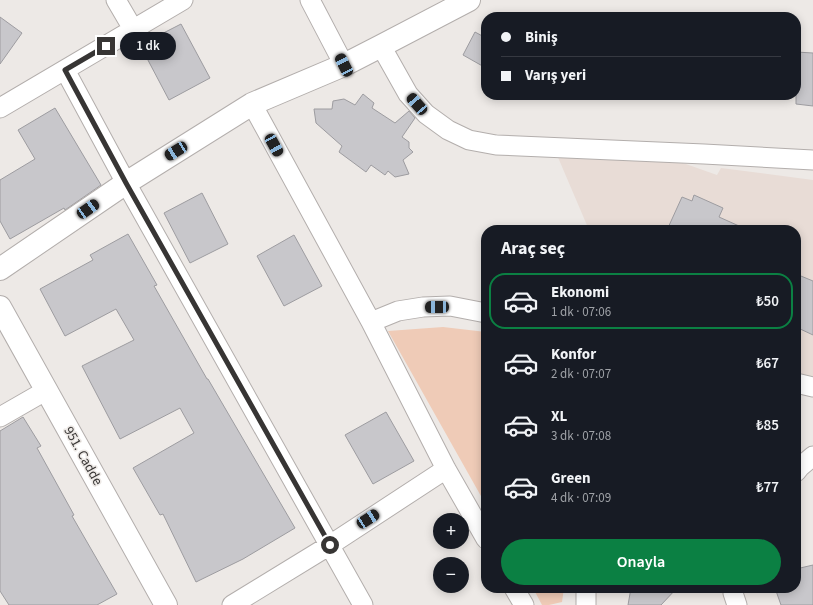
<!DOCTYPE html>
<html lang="tr">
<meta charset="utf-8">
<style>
body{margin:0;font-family:"Source Sans 3",sans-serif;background:#242831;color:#f1f3f6;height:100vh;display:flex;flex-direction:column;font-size:15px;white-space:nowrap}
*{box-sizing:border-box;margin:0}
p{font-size:13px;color:#9ea1a6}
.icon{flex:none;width:22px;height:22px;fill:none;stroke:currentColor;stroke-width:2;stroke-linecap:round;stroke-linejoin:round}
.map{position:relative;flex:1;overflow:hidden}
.sheet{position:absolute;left:481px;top:225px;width:320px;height:368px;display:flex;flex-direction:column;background:#171b24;border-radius:16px;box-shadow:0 2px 10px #0003}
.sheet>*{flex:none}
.top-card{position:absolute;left:481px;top:12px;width:320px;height:88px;border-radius:16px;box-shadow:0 2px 10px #0003;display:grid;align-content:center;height:88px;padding:0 20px;background:#171b24}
.tools{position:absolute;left:433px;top:513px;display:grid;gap:8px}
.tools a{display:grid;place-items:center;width:36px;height:36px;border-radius:50%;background:#171b24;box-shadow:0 2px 10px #0003;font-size:20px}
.end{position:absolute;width:18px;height:18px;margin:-9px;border:5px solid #373534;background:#fff;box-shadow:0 0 0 2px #fff}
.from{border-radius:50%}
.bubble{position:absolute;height:28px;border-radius:14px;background:#171b24;box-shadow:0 2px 10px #0003;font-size:13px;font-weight:600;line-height:28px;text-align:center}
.car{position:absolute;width:12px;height:24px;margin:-12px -6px;border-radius:5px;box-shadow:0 0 3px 1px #0007;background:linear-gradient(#222 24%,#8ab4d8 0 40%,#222 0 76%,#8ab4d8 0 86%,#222 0)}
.top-card b{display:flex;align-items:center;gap:14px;height:38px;font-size:15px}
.top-card b+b{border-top:1px solid #363941}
.top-card i{width:10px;height:10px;background:#f1f3f6}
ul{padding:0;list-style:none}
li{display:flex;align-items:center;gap:12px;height:56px;margin:0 8px 6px;padding:0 12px;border:2px solid transparent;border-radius:16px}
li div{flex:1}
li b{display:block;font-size:15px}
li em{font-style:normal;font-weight:600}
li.selected{border-color:#0b8043}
li>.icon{width:36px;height:36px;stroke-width:1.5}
h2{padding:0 20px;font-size:18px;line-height:48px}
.button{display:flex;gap:8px;margin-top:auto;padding:8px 20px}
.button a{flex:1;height:46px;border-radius:24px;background:#0b8043;color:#fff;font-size:16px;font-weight:600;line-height:46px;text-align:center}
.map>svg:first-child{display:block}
.built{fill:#e8dcd6}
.green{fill:#efcbb7}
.building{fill:#c8c7cb;stroke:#9d9ca0}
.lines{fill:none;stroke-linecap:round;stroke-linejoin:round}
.minor-casing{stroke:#b3aeac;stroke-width:21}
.tertiary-casing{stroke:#b3aeac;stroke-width:24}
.minor{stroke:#fff;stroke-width:19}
.tertiary{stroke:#fff;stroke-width:22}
.route{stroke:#373534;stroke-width:5}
.labels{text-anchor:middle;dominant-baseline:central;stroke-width:3;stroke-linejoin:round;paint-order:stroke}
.street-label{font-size:14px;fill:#373534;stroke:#ede9e6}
</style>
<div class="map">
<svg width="813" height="605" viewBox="0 0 813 605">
<rect width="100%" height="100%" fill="#ede9e6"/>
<!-- built -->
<path class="built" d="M557,155L683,163L717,175L721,168L813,180V377L796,372V230H589Z"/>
<!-- green -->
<path class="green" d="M443,327L486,332V505L388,331Z
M533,588H564L562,602L549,605H542Z"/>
<!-- building -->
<path class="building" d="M0,17L22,33L0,64Z
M181,24L210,78L169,100L140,45Z
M475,32L486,38V68L463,55Z
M796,52L813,53V106L796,104Z
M363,94L374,103L372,108L395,123L409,111L415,118L402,137L409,142V148L413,152L403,160L409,174L395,177L388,171L385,175L371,165L366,172L339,152L342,146L316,123L314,109H332L333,101L344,99L355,105Z
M55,108L101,185L65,210L64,208L10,239L0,221V180L35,159L18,130Z
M202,193L228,244L190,263L164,213Z
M694,195L723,208L719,217L748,230H667L682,197L692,201Z
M128,234L157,285L154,286L207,379H208L295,528L243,559L196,582L163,514L160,515L133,468L194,433L180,408L120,439L82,366L134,340L116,309L65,336L40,289L93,260L90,255Z
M294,235L322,286L284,306L257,256Z
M796,274L813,281V335L796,327Z
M386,412L414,461L373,484L345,435Z
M23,417L41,446L37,448L74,515L72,516L117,594L97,605H9L0,591V431Z
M813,565V605H781L775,588H796V569Z
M631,588H677L661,605H628Z"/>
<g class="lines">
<defs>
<path id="minor" d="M116,0L133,29
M310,0L344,65
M381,46L408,94L426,114L448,130L469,140L496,145L704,154L813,160
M65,70L126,183L363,605
M252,104L371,322L446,469L486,539
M0,108L183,0
M371,322L398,311L423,307L450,306L486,313
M796,383L813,387
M0,417L47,390
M796,472L800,467L813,456
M514,588L524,605
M733,588V593L737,605
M232,605L330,545L446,469
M586,605V588"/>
<path id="tertiary" d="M0,269L126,183L252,104L344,65L381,46L469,0
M0,307L166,605"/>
</defs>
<!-- minor casing -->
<use href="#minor" class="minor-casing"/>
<!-- tertiary casing -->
<use href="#tertiary" class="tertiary-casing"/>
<!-- minor -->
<use href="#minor" class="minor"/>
<!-- tertiary -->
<use href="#tertiary" class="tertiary"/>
</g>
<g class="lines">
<!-- route -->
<path class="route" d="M106,46L65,70L126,183L330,545"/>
</g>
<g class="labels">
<!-- street labels -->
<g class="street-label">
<text transform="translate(83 456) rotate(61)">951. Cadde</text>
</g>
</g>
</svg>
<div class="tools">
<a>+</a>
<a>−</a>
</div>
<i class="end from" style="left:330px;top:545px"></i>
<i class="end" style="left:106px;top:46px"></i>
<div class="bubble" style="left:120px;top:32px;width:56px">1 dk</div>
<i class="car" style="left:344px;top:65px;rotate:333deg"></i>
<i class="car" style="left:417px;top:104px;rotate:319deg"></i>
<i class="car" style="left:274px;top:145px;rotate:151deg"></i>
<i class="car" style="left:176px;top:151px;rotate:238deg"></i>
<i class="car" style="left:88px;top:209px;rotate:55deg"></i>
<i class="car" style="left:437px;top:307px;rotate:269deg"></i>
<i class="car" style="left:368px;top:519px;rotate:57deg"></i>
<div class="top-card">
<b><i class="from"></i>Biniş</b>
<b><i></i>Varış yeri</b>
</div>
<section class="sheet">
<h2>Araç seç</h2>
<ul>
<li class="selected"><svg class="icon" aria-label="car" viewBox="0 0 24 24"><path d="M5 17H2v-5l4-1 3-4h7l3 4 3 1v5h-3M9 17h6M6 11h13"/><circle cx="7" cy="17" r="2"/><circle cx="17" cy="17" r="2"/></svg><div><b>Ekonomi</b><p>1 dk · 07:06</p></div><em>₺50</em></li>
<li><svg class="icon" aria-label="car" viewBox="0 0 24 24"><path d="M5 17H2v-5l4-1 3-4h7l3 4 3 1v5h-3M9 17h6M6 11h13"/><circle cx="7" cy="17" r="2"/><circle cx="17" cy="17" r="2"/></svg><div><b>Konfor</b><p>2 dk · 07:07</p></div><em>₺67</em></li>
<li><svg class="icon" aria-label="car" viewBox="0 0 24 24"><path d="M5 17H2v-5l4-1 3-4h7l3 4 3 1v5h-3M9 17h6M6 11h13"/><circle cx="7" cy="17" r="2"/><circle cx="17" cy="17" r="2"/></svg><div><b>XL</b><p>3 dk · 07:08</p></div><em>₺85</em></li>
<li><svg class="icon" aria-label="car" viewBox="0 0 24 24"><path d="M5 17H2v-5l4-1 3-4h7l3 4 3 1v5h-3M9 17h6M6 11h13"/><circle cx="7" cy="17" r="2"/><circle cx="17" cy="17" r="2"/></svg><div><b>Green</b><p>4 dk · 07:09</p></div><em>₺77</em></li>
</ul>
<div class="button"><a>Onayla</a></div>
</section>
</div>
